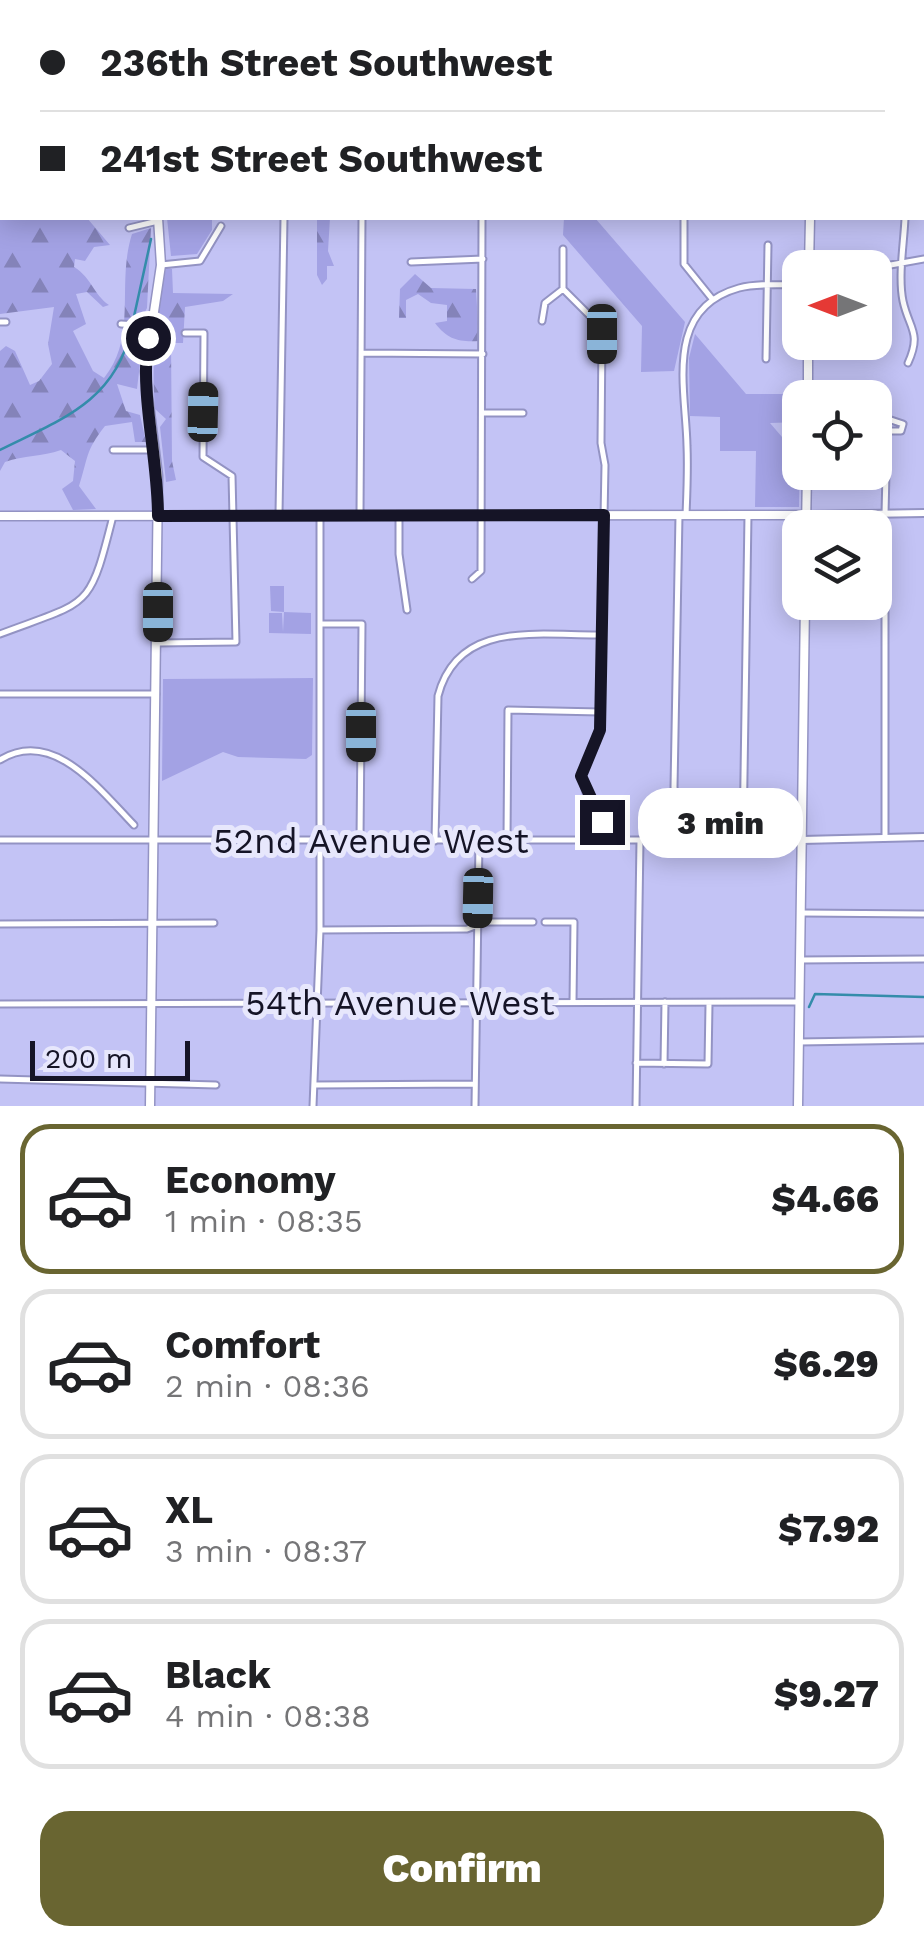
<!DOCTYPE html>
<meta charset="utf-8">
<style>
body{margin:0;font-family:"Work Sans",sans-serif;background:#f2f2f2;color:#202124;height:100vh;display:flex;flex-direction:column;font-size:38px;white-space:nowrap}
*{box-sizing:border-box;margin:0}
p{font-size:32px;color:#757577}
.icon{flex:none;width:55px;height:55px;fill:none;stroke:currentColor;stroke-width:2;stroke-linecap:round;stroke-linejoin:round}
.map{position:relative;height:1106px;overflow:hidden}
.drawer{display:flex;flex-direction:column;background:#fff;flex:1}
.drawer>*{flex:none}
.top-card{position:absolute;left:0px;top:0px;width:925px;height:220px;box-shadow:0 5px 25px #0003;display:grid;align-content:center;height:220px;padding:0 40px;background:#fff}
.needle{width:65px;rotate:270deg}
.tools{position:absolute;left:782px;top:250px;display:grid;gap:20px}
.tools a{display:grid;place-items:center;width:110px;height:110px;border-radius:20px;background:#fff;box-shadow:0 5px 25px #0003;font-size:50px}
.scale{position:absolute;left:30px;bottom:25px;width:160px;box-sizing:border-box;padding-left:10px;border:5px solid #151426;border-top:0;font-size:28px;line-height:35px;white-space:nowrap;color:#151426;-webkit-text-stroke:8px #e7e7fc;paint-order:stroke}
.end{position:absolute;width:45px;height:45px;margin:-22px;border:12px solid #151426;background:#fff;box-shadow:0 0 0 5px #fff}
.from{border-radius:50%}
.bubble{position:absolute;height:70px;border-radius:30px;background:#fff;box-shadow:0 5px 25px #0003;font-size:32px;font-weight:800;line-height:70px;text-align:center}
.car{position:absolute;width:30px;height:60px;margin:-30px -15px;border-radius:12px;box-shadow:0 0 8px 2px #0007;background:linear-gradient(#222 24%,#8ab4d8 0 40%,#222 0 76%,#8ab4d8 0 86%,#222 0)}
.top-card b{display:flex;align-items:center;gap:35px;height:95px;font-size:38px}
.top-card b+b{border-top:2px solid #e0e0e0}
.top-card i{width:25px;height:25px;background:#202124}
ul{padding:18px 0 0;list-style:none}
li{display:flex;align-items:center;gap:30px;height:150px;margin:0 20px 15px;padding:0 20px;border:5px solid #e0e0e0;border-radius:30px}
li div{flex:1}
li b{display:block;font-size:38px}
li em{font-style:normal;font-weight:800}
li.on{border-color:#696531}
li>.icon{width:90px;height:90px;stroke-width:1.5}
.button{display:flex;gap:20px;margin-top:auto;padding:20px 40px}
.button a{flex:1;height:115px;border-radius:30px;background:#696531;color:#fff;font-size:40px;font-weight:800;line-height:115px;text-align:center}
.map>svg:first-child{display:block}
.green{fill:#a3a2e4}
.forest{fill:url(#forest-firs)}
.lines{fill:none;stroke-linecap:round;stroke-linejoin:round}
.stream{stroke:#348caa;stroke-width:2.5}
.minor-casing{stroke:#9393c3;stroke-width:9}
.tertiary-casing{stroke:#9393c3;stroke-width:10}
.secondary-casing{stroke:#9393c3;stroke-width:11}
.minor{stroke:#fff;stroke-width:5}
.tertiary{stroke:#fff;stroke-width:6}
.secondary{stroke:#fff;stroke-width:8}
.route{stroke:#151426;stroke-width:12}
.labels{text-anchor:middle;dominant-baseline:central;stroke-width:10;stroke-linejoin:round;paint-order:stroke}
.street-label{font-size:35px;fill:#151426;stroke:#e7e7fc}
</style>
<div class="map">
<svg width="924" height="1106" viewBox="0 0 924 1106">
<defs>
<pattern id="forest-firs" width="22" height="20" patternUnits="userSpaceOnUse" patternTransform="scale(2.5)"><rect width="22" height="20" fill="#a3a2e4"/><path d="M5 1l3.5 6h-7zM16 11l3.5 6h-7z" fill="#8483b9"/></pattern>
</defs>
<rect width="100%" height="100%" fill="#c3c3f5"/>
<!-- green -->
<path class="green" d="M167,218H212V230L197,254L171,256Z
M564,218H595L685,322L674,371L641,372L642,326L563,235Z
M695,334L746,394H801L800,422L770,423L788,444H800L799,507H755L756,451H720V417L690,416L689,358Z
M270,586H284V612L311,613V634L269,633V613H282L283,632L284,612L271,611Z
M313,678L312,755L306,759L238,757L223,752L162,781L163,679Z"/>
<!-- forest -->
<path class="forest" d="M87,218L110,245L94,247L85,261L75,259L74,267C92,278 93,294 109,305L103,307L87,292L76,294L86,324L73,331L93,371L104,378C138,336 116,284 132,234L151,228L147,308L136,330L143,338L137,389L117,384L126,411L140,415L146,442H135L132,422L105,426C85,451 88,459 79,486L96,509L73,510L62,489L73,481L75,461L61,450C42,457 24,455 5,462L0,471V351L6,346L15,351L30,385L39,381L52,364L48,344L54,307L0,314V219Z
M317,218H330L328,251L334,266H327V279L322,285L317,275Z
M166,268L172,269L173,293L233,294L223,301L185,307L183,343H171L172,461L176,480L166,482L160,427L166,419L155,409C151,359 156,317 166,268Z
M415,274L431,288L476,289L479,341C459,342 448,340 435,323L447,321V305L431,303L418,294L406,300V318H399L400,289Z"/>
<g class="lines">
<!-- stream -->
<path class="stream" d="M922,83H924
M133,321L151,239
M0,450C60,420 115,402 131,330
M809,1007L815,994L924,997"/>
<defs>
<path id="minor" d="M100,0L108,2
M359,0V2
M398,0L399,2
M141,2L142,0
M411,2L412,0
M0,191H2
M684,218V264L713,300
M905,218C904,243 898,276 903,301C909,329 922,332 908,363
M129,228L158,221
M563,249V289L597,323L602,334L601,443L605,465L600,730L581,776L587,796L598,809L602,841
M411,262L483,259
M161,265L200,261L221,226
M874,268L924,259
M542,321L545,303L563,289
M0,322H6
M121,324L151,326
M362,353L483,354
M766,359L768,245
M484,413H523
M113,450H155
M279,514L284,218
M360,514L362,218
M885,514L887,431V424L891,420L903,424L901,431H887
M399,515V554L407,610
M679,515L674,787L680,841
M686,515C687,492 688,468 687,446C686,389 663,309 739,288C758,283 780,285 800,285
M472,579L481,571L482,218
M885,580V838
M322,624H362L360,840
M0,634C90,600 89,612 113,516
M158,643L236,642L232,476L203,457L204,333H185
M0,694H156
M0,760C53,727 100,790 134,825
M0,840H802
M507,840L508,710L600,712
M743,840L748,515
M435,841L438,696C458,619 539,636 602,635
M802,913L924,914
M545,922H574L573,1002
M0,924L214,923
M320,930L467,929L486,922H533
M800,960L924,959
M0,1004L800,1002
M799,1042L924,1040
M636,1063L708,1064L709,1004
M664,1064L665,1002
M0,1079L216,1085
M315,1085L475,1084
M313,1106L320,930V516
M475,1106L479,841
M636,1106L640,840"/>
<path id="tertiary" d="M922,75H924
M806,515L924,513
M802,840L924,837"/>
<path id="secondary" d="M0,127L2,126
M809,268L810,218
M808,398V342
M0,516L806,515
M806,528L807,472
M150,1106L158,476L145,372L161,265L158,218
M798,1106L805,602"/>
</defs>
<!-- minor casing -->
<use href="#minor" class="minor-casing"/>
<!-- tertiary casing -->
<use href="#tertiary" class="tertiary-casing"/>
<!-- secondary casing -->
<use href="#secondary" class="secondary-casing"/>
<!-- minor -->
<use href="#minor" class="minor"/>
<!-- tertiary -->
<use href="#tertiary" class="tertiary"/>
<!-- secondary -->
<use href="#secondary" class="secondary"/>
</g>
<g class="lines">
<!-- route -->
<path class="route" d="M148,338C140,397 158,457 158,516L604,515L600,730L581,776L602,822"/>
</g>
<g class="labels">
<!-- street labels -->
<g class="street-label">
<text x="371" y="841">52nd Avenue West</text>
<text x="400" y="1003">54th Avenue West</text>
</g>
</g>
</svg>
<div class="tools">
<a><svg class="needle" viewBox="-14 -14 28 28"><path d="M0-13l5 13h-10z" fill="#e53935"/><path d="M0 13l5-13h-10z" fill="#757577"/></svg></a>
<a><svg class="icon" aria-label="locate" viewBox="0 0 24 24"><circle cx="12" cy="12" r="6"/><path d="M12 2v4M12 18v4M2 12h4M18 12h4"/></svg></a>
<a><svg class="icon" aria-label="layers" viewBox="0 0 24 24"><path d="M12 4l9 5-9 5-9-5zM3 14l9 5 9-5"/></svg></a>
</div>
<div class="scale">200 m</div>
<i class="end from" style="left:148px;top:338px"></i>
<i class="end" style="left:602px;top:822px"></i>
<div class="bubble" style="left:638px;top:788px;width:165px">3 min</div>
<i class="car" style="left:602px;top:334px;rotate:180deg"></i>
<i class="car" style="left:203px;top:412px;rotate:1deg"></i>
<i class="car" style="left:158px;top:612px;rotate:180deg"></i>
<i class="car" style="left:361px;top:732px;rotate:180deg"></i>
<i class="car" style="left:478px;top:898px;rotate:181deg"></i>
<div class="top-card">
<b><i class="from"></i>236th Street Southwest</b>
<b><i></i>241st Street Southwest</b>
</div>
</div>
<section class="drawer">
<ul>
<li class="on"><svg class="icon" aria-label="car" viewBox="0 0 24 24"><path d="M5 17H2v-5l4-1 3-4h7l3 4 3 1v5h-3M9 17h6M6 11h13"/><circle cx="7" cy="17" r="2"/><circle cx="17" cy="17" r="2"/></svg><div><b>Economy</b><p>1 min · 08:35</p></div><em>$4.66</em></li>
<li><svg class="icon" aria-label="car" viewBox="0 0 24 24"><path d="M5 17H2v-5l4-1 3-4h7l3 4 3 1v5h-3M9 17h6M6 11h13"/><circle cx="7" cy="17" r="2"/><circle cx="17" cy="17" r="2"/></svg><div><b>Comfort</b><p>2 min · 08:36</p></div><em>$6.29</em></li>
<li><svg class="icon" aria-label="car" viewBox="0 0 24 24"><path d="M5 17H2v-5l4-1 3-4h7l3 4 3 1v5h-3M9 17h6M6 11h13"/><circle cx="7" cy="17" r="2"/><circle cx="17" cy="17" r="2"/></svg><div><b>XL</b><p>3 min · 08:37</p></div><em>$7.92</em></li>
<li><svg class="icon" aria-label="car" viewBox="0 0 24 24"><path d="M5 17H2v-5l4-1 3-4h7l3 4 3 1v5h-3M9 17h6M6 11h13"/><circle cx="7" cy="17" r="2"/><circle cx="17" cy="17" r="2"/></svg><div><b>Black</b><p>4 min · 08:38</p></div><em>$9.27</em></li>
</ul>
<div class="button"><a>Confirm</a></div>
</section>
